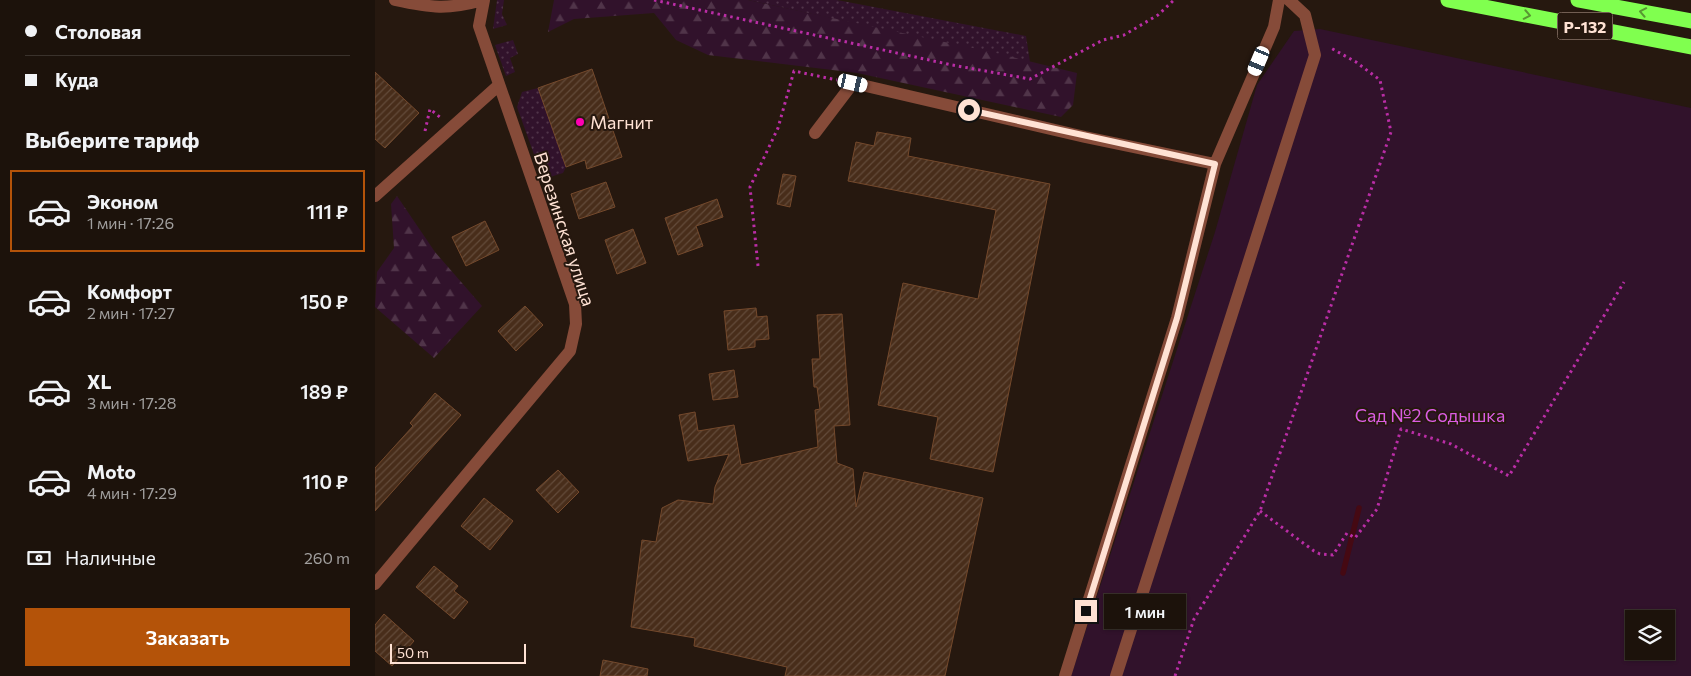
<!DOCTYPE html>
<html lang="ru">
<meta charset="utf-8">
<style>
body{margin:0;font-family:Commissioner,sans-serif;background:#292019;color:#f1f3f6;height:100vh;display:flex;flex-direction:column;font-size:19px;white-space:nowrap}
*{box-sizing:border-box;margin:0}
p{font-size:16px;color:#a09e9d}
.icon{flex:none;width:28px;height:28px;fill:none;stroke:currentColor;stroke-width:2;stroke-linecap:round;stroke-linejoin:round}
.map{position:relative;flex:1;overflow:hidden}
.panel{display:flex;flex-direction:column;background:#1c120b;width:375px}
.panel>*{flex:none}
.hud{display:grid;align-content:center;height:110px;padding:0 25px;background:#1c120b}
.controls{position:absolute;left:1250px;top:610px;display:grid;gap:10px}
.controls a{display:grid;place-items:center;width:50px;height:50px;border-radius:0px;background:#1c120b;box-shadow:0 1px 4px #0004,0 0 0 1px #3a322c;font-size:25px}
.scale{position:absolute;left:15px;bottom:12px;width:136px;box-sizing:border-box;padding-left:5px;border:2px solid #ffe2d4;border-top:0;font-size:14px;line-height:18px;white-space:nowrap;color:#ffe2d4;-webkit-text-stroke:4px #26180f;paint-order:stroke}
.end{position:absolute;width:22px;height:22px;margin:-11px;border:6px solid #ffe2d4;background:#111;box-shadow:0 0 0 2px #111}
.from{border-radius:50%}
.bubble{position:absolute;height:35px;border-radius:0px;background:#1c120b;box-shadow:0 1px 4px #0004,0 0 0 1px #3a322c;font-size:16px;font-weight:600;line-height:35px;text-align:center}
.car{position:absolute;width:15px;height:30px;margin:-15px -8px;border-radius:6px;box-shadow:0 0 4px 1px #0007;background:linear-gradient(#fff 24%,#345 0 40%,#fff 0 76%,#345 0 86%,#fff 0)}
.hud b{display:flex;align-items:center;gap:18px;height:48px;font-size:19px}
.hud b+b{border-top:1px solid #3a322c}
.hud i{width:12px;height:12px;background:#f1f3f6}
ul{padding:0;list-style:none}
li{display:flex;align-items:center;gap:15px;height:82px;margin:0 10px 8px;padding:0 15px;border:2px solid transparent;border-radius:0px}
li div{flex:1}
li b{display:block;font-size:19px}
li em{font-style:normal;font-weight:600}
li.on{border-color:#b45309}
li>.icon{width:45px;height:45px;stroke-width:1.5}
h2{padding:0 25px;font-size:22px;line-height:60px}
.pay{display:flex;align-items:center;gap:12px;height:55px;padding:0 25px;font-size:19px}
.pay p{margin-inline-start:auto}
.cta{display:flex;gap:10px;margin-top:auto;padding:10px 25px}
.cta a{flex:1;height:58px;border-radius:0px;background:#b45309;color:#fff;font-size:20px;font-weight:600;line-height:58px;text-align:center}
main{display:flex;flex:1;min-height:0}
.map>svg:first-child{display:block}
.grass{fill:url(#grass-dots)}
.forest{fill:url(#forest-firs)}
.garden{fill:#31122b;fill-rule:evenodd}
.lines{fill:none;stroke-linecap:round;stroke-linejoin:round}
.stream{stroke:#450913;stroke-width:5.5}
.building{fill:url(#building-hatch);stroke:#74492c}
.path{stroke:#ba2da6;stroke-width:3;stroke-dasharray:2.5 4;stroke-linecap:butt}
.minor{stroke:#864b39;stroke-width:12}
.highway{stroke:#80ff4f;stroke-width:15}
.oneway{stroke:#589732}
.route{stroke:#ffe2d4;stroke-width:6}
.poi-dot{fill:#ff00b2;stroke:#26180f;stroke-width:2}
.labels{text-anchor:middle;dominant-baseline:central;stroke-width:4;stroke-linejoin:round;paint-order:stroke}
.shield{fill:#26180f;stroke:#bea599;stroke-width:1}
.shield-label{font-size:16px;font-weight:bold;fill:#ffe2d4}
.poi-label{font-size:18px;fill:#ffe2d4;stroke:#26180f;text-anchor:start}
.street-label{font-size:18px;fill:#ffe2d4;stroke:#26180f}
.park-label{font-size:18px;fill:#db5de2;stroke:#26180f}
</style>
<main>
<section class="panel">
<div class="hud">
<b><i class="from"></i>Столовая</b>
<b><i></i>Куда</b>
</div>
<h2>Выберите тариф</h2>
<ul>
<li class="on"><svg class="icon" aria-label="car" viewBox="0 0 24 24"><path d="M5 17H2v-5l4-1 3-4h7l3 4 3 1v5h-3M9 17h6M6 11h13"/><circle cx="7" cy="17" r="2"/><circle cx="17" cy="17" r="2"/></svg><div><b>Эконом</b><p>1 мин · 17:26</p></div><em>111 ₽</em></li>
<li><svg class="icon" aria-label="car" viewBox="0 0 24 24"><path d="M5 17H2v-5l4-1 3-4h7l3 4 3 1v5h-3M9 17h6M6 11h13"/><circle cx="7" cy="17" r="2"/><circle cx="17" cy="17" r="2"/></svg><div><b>Комфорт</b><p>2 мин · 17:27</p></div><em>150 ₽</em></li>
<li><svg class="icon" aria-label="car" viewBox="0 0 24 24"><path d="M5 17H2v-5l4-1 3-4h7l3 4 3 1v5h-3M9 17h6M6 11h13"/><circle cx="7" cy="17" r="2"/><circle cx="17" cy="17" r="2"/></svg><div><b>XL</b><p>3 мин · 17:28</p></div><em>189 ₽</em></li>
<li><svg class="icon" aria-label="car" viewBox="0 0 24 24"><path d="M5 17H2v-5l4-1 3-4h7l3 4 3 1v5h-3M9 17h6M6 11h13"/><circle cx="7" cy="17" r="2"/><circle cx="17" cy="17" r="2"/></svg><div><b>Moto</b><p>4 мин · 17:29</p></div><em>110 ₽</em></li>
</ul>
<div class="pay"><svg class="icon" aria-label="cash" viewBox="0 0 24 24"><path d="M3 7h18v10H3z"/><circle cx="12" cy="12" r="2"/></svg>Наличные<p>260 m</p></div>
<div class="cta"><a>Заказать</a></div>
</section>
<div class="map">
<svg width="1316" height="676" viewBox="0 0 1316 676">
<defs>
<pattern id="grass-dots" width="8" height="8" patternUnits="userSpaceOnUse" patternTransform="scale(1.25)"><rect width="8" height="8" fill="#31122b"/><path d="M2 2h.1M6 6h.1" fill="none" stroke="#503449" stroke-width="1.8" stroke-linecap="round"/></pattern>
<pattern id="forest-firs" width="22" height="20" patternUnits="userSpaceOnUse" patternTransform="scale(1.25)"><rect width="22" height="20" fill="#31122b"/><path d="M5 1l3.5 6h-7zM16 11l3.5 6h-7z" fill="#503449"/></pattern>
<pattern id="building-hatch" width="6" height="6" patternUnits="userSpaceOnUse" patternTransform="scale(1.25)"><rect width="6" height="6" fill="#482d1a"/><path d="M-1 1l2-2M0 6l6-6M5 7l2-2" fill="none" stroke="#634b3a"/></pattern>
</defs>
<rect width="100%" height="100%" fill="#26180f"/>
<!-- grass -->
<path class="grass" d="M122,0H129L127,14L132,25L118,29Z
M373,0H462L651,36L655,62Z
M138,40L143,54L135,58L140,72L131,76L120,45Z
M163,88L191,167L188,173L175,177L166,174L142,107L147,92Z"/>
<!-- forest -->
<path class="forest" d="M179,0H373L621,53L702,73L698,105L686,117L482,73L333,55L301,40L279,13L199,19L173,32Z
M22,196L60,252L107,306L59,358L0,307L2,272L19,248L16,204Z"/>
<!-- garden -->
<path class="garden" d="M945,29L1316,108V676H696L840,232L882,85L919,31ZM1259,619H1291V651H1259Z"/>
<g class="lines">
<!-- stream -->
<path class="stream" d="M968,573L984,508"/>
</g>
<!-- building -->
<path class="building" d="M217,69L247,157L212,169L210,160L191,167L163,88Z
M0,72L44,113L10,148L0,139Z
M502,132L536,138L533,156L675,184L618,472L555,459L563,417L503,405L528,283L603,299L621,210L473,181L481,142L499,146Z
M408,174L421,176L415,207L402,204Z
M231,182L240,207L204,219L196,194Z
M342,199L348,217L321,226L328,246L303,255L290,218Z
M110,221L124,250L91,266L77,237Z
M258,229L271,263L242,274L230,240Z
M150,306L168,325L141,351L123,331Z
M381,308L382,317L392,316L394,339L380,340V347L353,350L349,311Z
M467,314L475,425L459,426L462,463L478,469L481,507L489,472L608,498L570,676H410L412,667L319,646L320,638L256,627L267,540L281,542L287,508L303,500L338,504L340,487L354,454L313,461L304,415L320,412L323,431L359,425L366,465L443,447L440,410L445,409L442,387H439L437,359H445L442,315Z
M359,370L363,397L338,400L334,374Z
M60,393L86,415L0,511V468L38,426L35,423Z
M183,470L204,492L183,513L161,490Z
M109,498L138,521L115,550L86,526Z
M59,566L83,586L79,591L93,602L79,619L41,587Z
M9,614L39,641L17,666L0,651V625Z
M228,660L273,669L272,676H225Z"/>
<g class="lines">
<!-- path -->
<path class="path" d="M279,0L577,65L655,79L728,40L749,35L783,15L799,0
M50,131L55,109L66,118
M383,266L375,187L403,128L419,71L462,80
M885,511L939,551L945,554L958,555L972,533L980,538L1002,509L1026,429L1076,444L1134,476L1249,282
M800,676L819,619L885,511L1016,132L1005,80L981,62L954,47"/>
<!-- minor -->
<path class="minor" d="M20,0C57,8 72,10 108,0
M440,133L478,83L710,137L840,164
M0,196L124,85
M0,584L195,351L201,324L200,304L104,26L109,0
M690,676L802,318L840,164L899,27L904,0
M741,676L940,55L930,15L914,0"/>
<!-- highway -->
<path class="highway" d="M1073,0L1316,47
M1203,0L1316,21"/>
</g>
<!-- one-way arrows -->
<defs><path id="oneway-chevron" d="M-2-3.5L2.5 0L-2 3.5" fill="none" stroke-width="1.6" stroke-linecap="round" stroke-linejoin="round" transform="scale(1.25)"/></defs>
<g class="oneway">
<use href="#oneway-chevron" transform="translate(1268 12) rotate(-169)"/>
<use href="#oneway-chevron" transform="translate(1152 15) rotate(11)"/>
</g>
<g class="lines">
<!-- route -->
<path class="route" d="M594,110L840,164L802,318L711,611"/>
</g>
<!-- markers -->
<circle class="poi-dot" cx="205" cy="122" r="5"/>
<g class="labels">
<!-- shield labels -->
<rect class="shield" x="1182.5" y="12.5" width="55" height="27" rx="4"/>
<g class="shield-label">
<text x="1210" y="26">Р-132</text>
</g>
<!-- poi labels -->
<g class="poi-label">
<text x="215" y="122">Магнит</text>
</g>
<!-- street labels -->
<g class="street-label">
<text transform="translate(190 229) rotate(72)">Верезинская улица</text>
</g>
<!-- park labels -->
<g class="park-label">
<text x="1055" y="415">Сад №2 Содышка</text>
</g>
</g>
</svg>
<div class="controls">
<a><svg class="icon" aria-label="layers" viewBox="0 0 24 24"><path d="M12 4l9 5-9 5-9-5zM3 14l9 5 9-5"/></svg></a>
</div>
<div class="scale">50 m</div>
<i class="end from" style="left:594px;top:110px"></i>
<i class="end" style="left:711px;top:611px"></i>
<div class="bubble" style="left:729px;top:594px;width:82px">1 мин</div>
<i class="car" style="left:884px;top:61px;rotate:203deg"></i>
<i class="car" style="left:478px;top:83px;rotate:103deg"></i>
</div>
</main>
